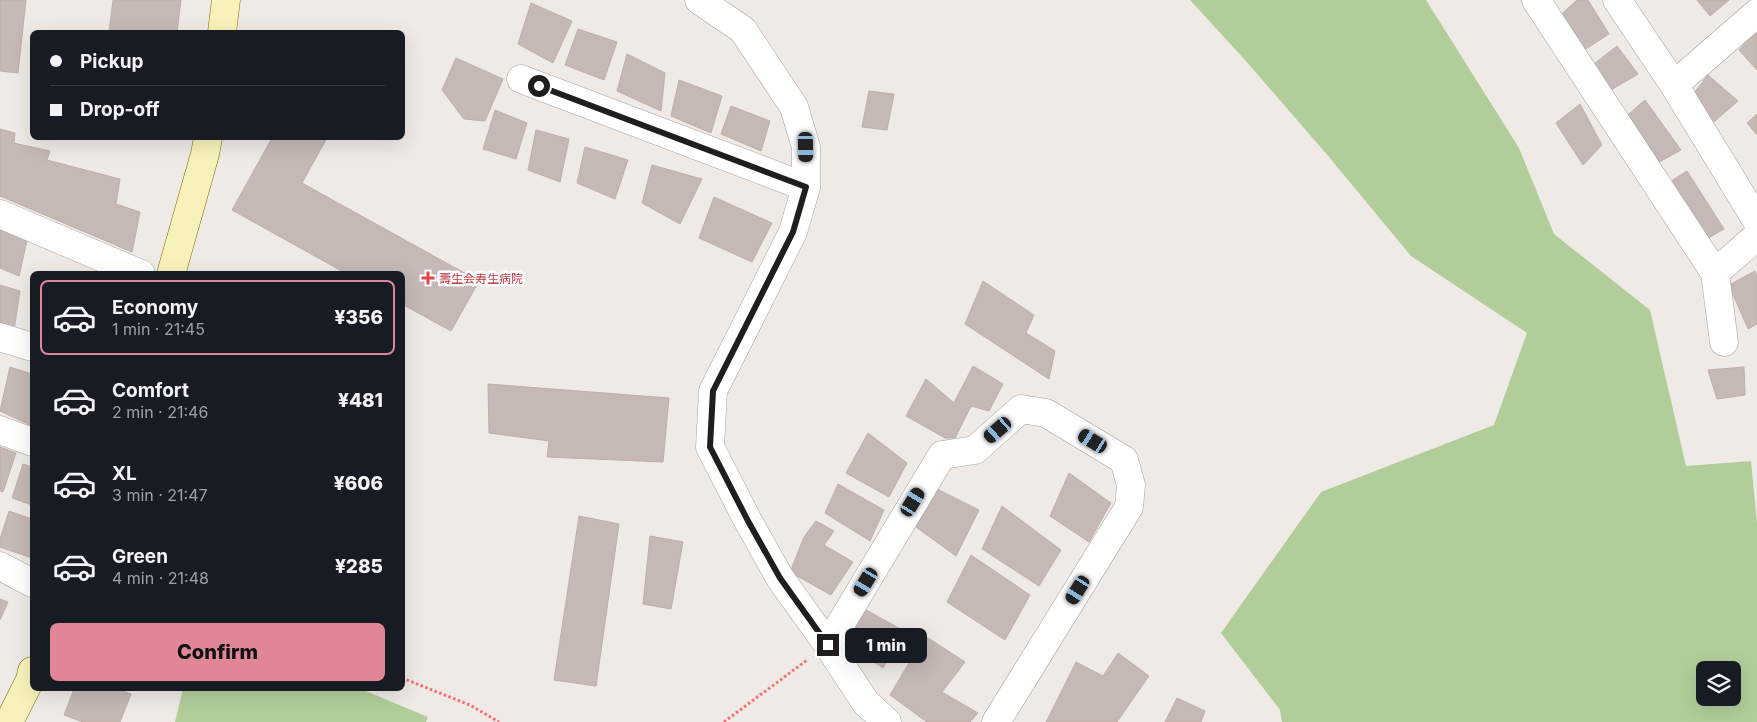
<!DOCTYPE html>
<meta charset="utf-8">
<style>
body{margin:0;font-family:Inter,"Noto Sans JP",sans-serif;background:#20242c;color:#f1f3f6;height:100vh;display:flex;flex-direction:column;font-size:19px;white-space:nowrap}
*{box-sizing:border-box;margin:0}
p{font-size:16px;color:#9ea1a6}
.icon{flex:none;width:28px;height:28px;fill:none;stroke:currentColor;stroke-width:2;stroke-linecap:round;stroke-linejoin:round}
.map{position:relative;flex:1;overflow:hidden}
.side{position:absolute;left:30px;top:271px;width:375px;height:420px;display:flex;flex-direction:column;background:#171b24;border-radius:8px;box-shadow:0 5px 20px #0002}
.side>*{flex:none}
.guide{position:absolute;left:30px;top:30px;width:375px;height:110px;border-radius:8px;box-shadow:0 5px 20px #0002;display:grid;align-content:center;height:110px;padding:0 20px;background:#171b24}
.fabs{position:absolute;left:1696px;top:661px;display:grid;gap:10px}
.fabs a{display:grid;place-items:center;width:45px;height:45px;border-radius:8px;background:#171b24;box-shadow:0 5px 20px #0002;font-size:25px}
.end{position:absolute;width:22px;height:22px;margin:-11px;border:6px solid #1e1e1e;background:#fff;box-shadow:0 0 0 2px #fff}
.from{border-radius:50%}
.bubble{position:absolute;height:35px;border-radius:8px;background:#171b24;box-shadow:0 5px 20px #0002;font-size:16px;font-weight:800;line-height:35px;text-align:center}
.car{position:absolute;width:15px;height:30px;margin:-15px -8px;border-radius:6px;box-shadow:0 0 4px 1px #0007;background:linear-gradient(#222 24%,#8ab4d8 0 40%,#222 0 76%,#8ab4d8 0 86%,#222 0)}
.guide b{display:flex;align-items:center;gap:18px;height:48px;font-size:19px}
.guide b+b{border-top:1px solid #363941}
.guide i{width:12px;height:12px;background:#f1f3f6}
ul{padding:9px 0 0;list-style:none}
li{display:flex;align-items:center;gap:15px;height:75px;margin:0 10px 8px;padding:0 10px;border:2px solid transparent;border-radius:8px}
li div{flex:1}
li b{display:block;font-size:19px}
li em{font-style:normal;font-weight:800}
li.current{border-color:#df8797}
li>.icon{width:45px;height:45px;stroke-width:1.5}
.action{display:flex;gap:10px;margin-top:auto;padding:10px 20px}
.action a{flex:1;height:58px;border-radius:8px;background:#df8797;color:#111;font-size:20px;font-weight:800;line-height:58px;text-align:center}
.map>svg:first-child{display:block}
.forest{fill:#b1ce9a;fill-rule:evenodd}
.building{fill:#c4b9b4;stroke:#c1aea7}
.lines{fill:none;stroke-linecap:round;stroke-linejoin:round}
.street-casing{stroke:#a2a2a2;stroke-width:29}
.secondary-casing{stroke:#746f07;stroke-width:29}
.path{stroke:#f76e75;stroke-width:3;stroke-dasharray:2.5 2.5;stroke-linecap:butt}
.street{stroke:#fff;stroke-width:28}
.secondary{stroke:#f8f2ba;stroke-width:28}
.route{stroke:#1e1e1e;stroke-width:6}
.health-dot{fill:#e0444e;stroke:#fff;stroke-width:2}
.labels{text-anchor:middle;dominant-baseline:central;stroke-width:5;stroke-linejoin:round;paint-order:stroke}
.health-label{font-size:12px;fill:#be3a42;stroke:#fff;text-anchor:start}
</style>
<div class="map">
<svg width="1757" height="722" viewBox="0 0 1757 722">
<rect width="100%" height="100%" fill="#efeae5"/>
<!-- forest -->
<path class="forest" d="M1190,0H1426L1519,148L1554,234L1650,310L1686,466L1751,461L1757,523V722H1282L1280,710L1221,633L1321,492L1494,425L1527,333L1411,256L1329,157L1245,60ZM1705,670H1732V698H1705Z
M183,689H361L428,717L426,722H175Z"/>
<!-- building -->
<path class="building" d="M0,0H26L18,73L0,71Z
M113,0H181L177,32H109Z
M1577,0H1588L1609,34L1578,54L1554,21Z
M1697,0H1729L1710,16Z
M531,3L572,21L553,63L518,44Z
M578,29L617,42L604,80L565,65Z
M1757,30V70L1739,50Z
M1617,46L1638,74L1604,94L1585,71Z
M627,54L665,73L661,111L617,91Z
M456,58L503,79L485,121L464,119L442,90Z
M1708,75L1738,101L1709,126L1688,101Z
M679,80L722,96L711,133L671,116Z
M869,91L894,94L887,130L862,127Z
M1645,100L1681,150L1652,166L1623,119Z
M1580,104L1602,145L1583,165L1556,123Z
M731,106L770,121L761,151L721,134Z
M495,110L527,123L516,159L483,149Z
M1757,114V135L1747,123Z
M0,129L15,133L14,143L50,151L47,160L120,179L116,204L140,212L132,252L0,196Z
M536,130L569,139L560,182L528,170Z
M272,138H327L302,183L479,281L451,331L402,304V274H347L232,210Z
M585,147L628,160L615,199L577,183Z
M652,165L702,179L680,224L642,203Z
M1687,171L1724,229L1698,244L1665,185Z
M714,197L772,223L752,262L699,238Z
M0,223L28,236L19,276L0,268Z
M1755,271L1757,276V324L1748,329L1729,285Z
M983,281L1034,315L1026,333L1055,351L1049,379L965,324Z
M0,285L20,291L14,330L0,325Z
M973,366L1003,384L989,411L971,406L955,438H945L906,416L926,379L954,403Z
M10,367L32,374V426L0,411Z
M1744,367L1745,395L1717,399L1708,370Z
M488,384L669,398L663,462L547,457L549,441L489,433Z
M868,433L907,463L889,497L846,473Z
M0,447L16,453L3,492L0,491Z
M23,464L32,467V505L12,498Z
M1069,473L1111,503L1089,542L1050,516Z
M838,484L884,510L870,541L825,513Z
M933,487L979,510L956,556L912,524Z
M1002,506L1061,550L1039,586L982,549Z
M9,511L32,519V558L0,547V539Z
M579,516L619,524L596,686L554,680Z
M816,521L834,531L824,545L853,562L831,595L790,572L804,537Z
M650,536L683,542L671,609L643,604Z
M971,555L1030,595L1005,640L947,602Z
M0,599L8,602L0,620Z
M861,607L904,631L883,668L845,643Z
M925,636L965,662L942,692L978,713L970,722H927L890,695Z
M1118,653L1149,676L1117,722H1046L1076,662L1103,676Z
M74,689H118L131,694L120,722H83L64,715Z
M1177,698L1205,711L1201,722H1165Z"/>
<g class="lines">
<defs>
<path id="street" d="M699,0L743,30L794,107L806,147V187L793,232L713,391L710,447L748,521L780,578L828,645L866,703L887,722
M1536,0L1715,273
M1617,0L1674,85
M1757,13L1674,85L1757,221
M521,79L806,187
M0,214L141,274
M0,337L32,347
M1724,342L1715,273L1757,236
M0,430L32,442
M0,566L32,583
M828,645L942,455L975,450L1021,409L1046,413L1124,460L1131,485L1129,507L996,722"/>
<path id="secondary" d="M222,32L226,0
M171,274L205,154L208,138
M9,722L30,680L32,671"/>
</defs>
<!-- street casing -->
<use href="#street" class="street-casing"/>
<!-- secondary casing -->
<use href="#secondary" class="secondary-casing"/>
<!-- path -->
<path class="path" d="M402,678L470,705L499,722
M724,722L807,660"/>
<!-- street -->
<use href="#street" class="street"/>
<!-- secondary -->
<use href="#secondary" class="secondary"/>
</g>
<g class="lines">
<!-- route -->
<path class="route" d="M539,86L806,187L793,232L713,391L710,447L748,521L780,578L828,645"/>
</g>
<!-- markers -->
<path class="health-dot" d="M425.5 270.5h5v5h5v5h-5v5h-5v-5h-5v-5h5z"/>
<g class="labels">
<!-- health labels -->
<g class="health-label">
<text x="439" y="278">壽生会寿生病院</text>
</g>
</g>
</svg>
<div class="fabs">
<a><svg class="icon" aria-label="layers" viewBox="0 0 24 24"><path d="M12 4l9 5-9 5-9-5zM3 14l9 5 9-5"/></svg></a>
</div>
<i class="end from" style="left:539px;top:86px"></i>
<i class="end" style="left:828px;top:645px"></i>
<div class="bubble" style="left:845px;top:628px;width:82px">1 min</div>
<i class="car" style="left:806px;top:147px;rotate:179deg"></i>
<i class="car" style="left:998px;top:430px;rotate:229deg"></i>
<i class="car" style="left:1093px;top:441px;rotate:301deg"></i>
<i class="car" style="left:913px;top:502px;rotate:31deg"></i>
<i class="car" style="left:866px;top:582px;rotate:211deg"></i>
<i class="car" style="left:1078px;top:590px;rotate:212deg"></i>
<div class="guide">
<b><i class="from"></i>Pickup</b>
<b><i></i>Drop-off</b>
</div>
<section class="side">
<ul>
<li class="current"><svg class="icon" aria-label="car" viewBox="0 0 24 24"><path d="M5 17H2v-5l4-1 3-4h7l3 4 3 1v5h-3M9 17h6M6 11h13"/><circle cx="7" cy="17" r="2"/><circle cx="17" cy="17" r="2"/></svg><div><b>Economy</b><p>1 min · 21:45</p></div><em>¥356</em></li>
<li><svg class="icon" aria-label="car" viewBox="0 0 24 24"><path d="M5 17H2v-5l4-1 3-4h7l3 4 3 1v5h-3M9 17h6M6 11h13"/><circle cx="7" cy="17" r="2"/><circle cx="17" cy="17" r="2"/></svg><div><b>Comfort</b><p>2 min · 21:46</p></div><em>¥481</em></li>
<li><svg class="icon" aria-label="car" viewBox="0 0 24 24"><path d="M5 17H2v-5l4-1 3-4h7l3 4 3 1v5h-3M9 17h6M6 11h13"/><circle cx="7" cy="17" r="2"/><circle cx="17" cy="17" r="2"/></svg><div><b>XL</b><p>3 min · 21:47</p></div><em>¥606</em></li>
<li><svg class="icon" aria-label="car" viewBox="0 0 24 24"><path d="M5 17H2v-5l4-1 3-4h7l3 4 3 1v5h-3M9 17h6M6 11h13"/><circle cx="7" cy="17" r="2"/><circle cx="17" cy="17" r="2"/></svg><div><b>Green</b><p>4 min · 21:48</p></div><em>¥285</em></li>
</ul>
<div class="action"><a>Confirm</a></div>
</section>
</div>
